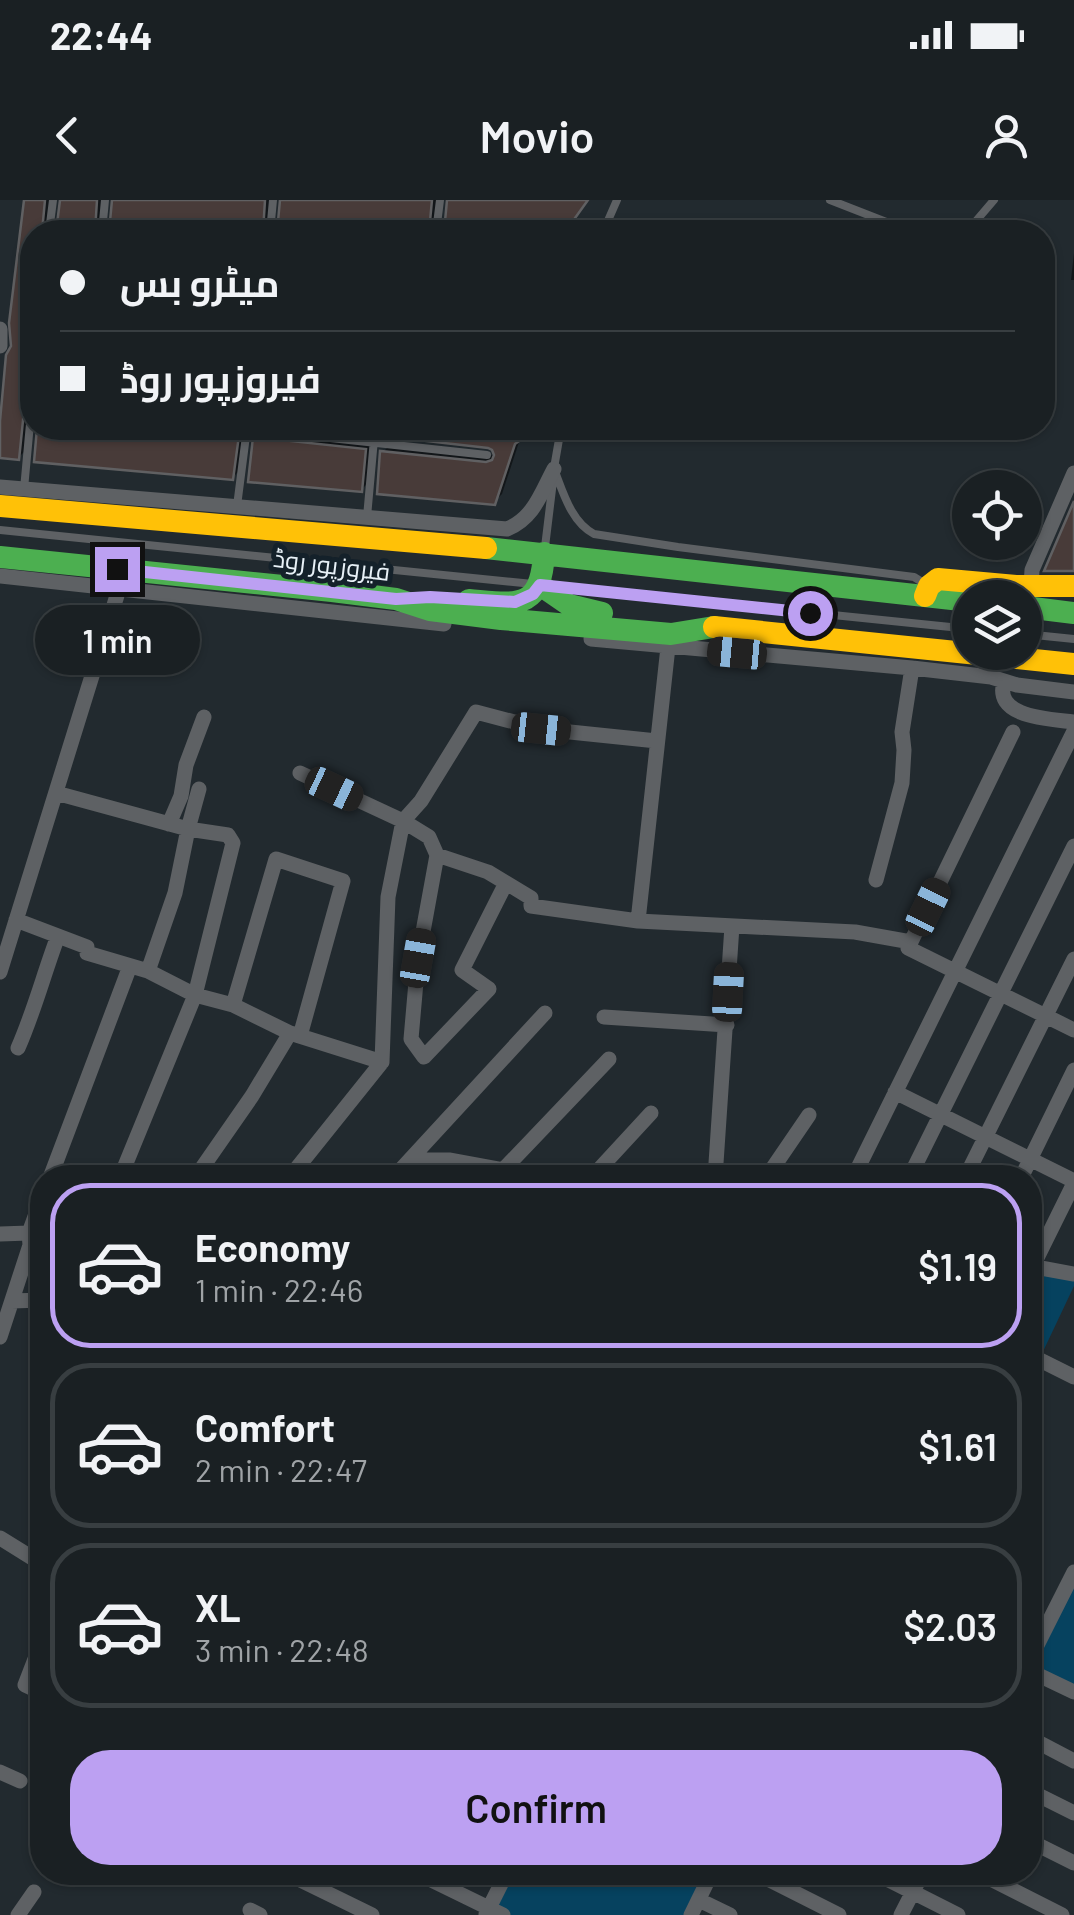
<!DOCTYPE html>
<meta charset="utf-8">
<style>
body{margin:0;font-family:Barlow,Cairo,sans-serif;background:#272d30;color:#f1f3f6;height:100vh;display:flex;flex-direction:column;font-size:38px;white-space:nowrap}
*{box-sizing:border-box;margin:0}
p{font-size:32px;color:#9fa3a6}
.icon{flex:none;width:55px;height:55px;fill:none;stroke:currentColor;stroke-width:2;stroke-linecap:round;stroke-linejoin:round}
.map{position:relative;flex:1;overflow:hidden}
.panel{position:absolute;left:30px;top:965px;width:1012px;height:720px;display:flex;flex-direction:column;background:#1a2023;border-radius:40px;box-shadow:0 2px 8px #0004,0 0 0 2px #383e41}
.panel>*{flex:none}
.hud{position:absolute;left:20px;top:20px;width:1035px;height:220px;border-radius:40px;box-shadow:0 2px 8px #0004,0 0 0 2px #383e41;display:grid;align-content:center;height:220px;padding:0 40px;background:#1a2023}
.buttons{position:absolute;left:952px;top:270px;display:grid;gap:20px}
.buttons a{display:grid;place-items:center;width:90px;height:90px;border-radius:50%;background:#1a2023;box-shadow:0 2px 8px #0004,0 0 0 2px #383e41;font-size:50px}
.end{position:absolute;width:45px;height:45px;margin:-22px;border:12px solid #bca0f2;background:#111;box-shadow:0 0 0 5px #111}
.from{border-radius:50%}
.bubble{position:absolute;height:70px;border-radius:35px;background:#1a2023;box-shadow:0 2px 8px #0004,0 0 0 2px #383e41;font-size:32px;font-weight:600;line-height:70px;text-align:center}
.car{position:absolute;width:30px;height:60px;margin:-30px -15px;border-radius:12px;box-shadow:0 0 8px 2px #0007;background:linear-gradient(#222 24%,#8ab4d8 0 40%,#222 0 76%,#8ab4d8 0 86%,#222 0)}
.hud b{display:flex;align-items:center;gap:35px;height:95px;font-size:38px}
.hud b+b{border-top:2px solid #383e41}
.hud i{width:25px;height:25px;background:#f1f3f6}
ul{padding:18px 0 0;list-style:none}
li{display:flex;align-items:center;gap:30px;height:165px;margin:0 20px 15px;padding:0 20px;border:5px solid #383e41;border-radius:40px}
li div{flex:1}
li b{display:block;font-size:38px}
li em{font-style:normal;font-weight:600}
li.current{border-color:#bca0f2}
li>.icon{width:90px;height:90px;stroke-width:1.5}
.action{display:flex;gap:20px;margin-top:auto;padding:20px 40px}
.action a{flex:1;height:115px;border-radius:40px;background:#bca0f2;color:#111;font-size:40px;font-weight:600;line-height:115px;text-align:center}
.status{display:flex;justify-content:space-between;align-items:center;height:70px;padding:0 50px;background:#1a2023;direction:ltr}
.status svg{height:28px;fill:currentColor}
header{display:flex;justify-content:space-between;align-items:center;height:130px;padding:0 40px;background:#1a2023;font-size:45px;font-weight:600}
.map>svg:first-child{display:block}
.green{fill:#06425f}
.shadow{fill:#0007}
.building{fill:#483b39;stroke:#606062;stroke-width:2.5}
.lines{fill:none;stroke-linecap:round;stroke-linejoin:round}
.lane{stroke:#5e6164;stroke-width:8}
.street{stroke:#5e6164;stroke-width:15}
.fast{stroke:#4caf50;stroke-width:22}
.slow{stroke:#ffc107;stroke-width:22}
.route{stroke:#bca0f2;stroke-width:12}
.labels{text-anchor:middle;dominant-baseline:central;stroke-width:10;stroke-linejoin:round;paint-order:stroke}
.street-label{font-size:25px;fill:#e8f1f7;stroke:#14212a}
</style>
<div class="status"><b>22:44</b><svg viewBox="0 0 49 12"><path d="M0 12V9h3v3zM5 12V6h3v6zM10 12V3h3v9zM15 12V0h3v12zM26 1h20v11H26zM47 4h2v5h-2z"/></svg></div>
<header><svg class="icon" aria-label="back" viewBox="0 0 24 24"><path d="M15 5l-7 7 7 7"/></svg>Movio<svg class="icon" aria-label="person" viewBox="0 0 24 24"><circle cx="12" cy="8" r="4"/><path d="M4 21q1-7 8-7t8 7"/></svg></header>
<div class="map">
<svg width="1074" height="1715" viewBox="0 0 1074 1715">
<rect width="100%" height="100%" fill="#222a2f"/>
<!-- green -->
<path class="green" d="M1030,1066L1074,1074V1086L1039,1160L1030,1155Z
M1074,1372V1492L1030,1471Z
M507,1673H712L691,1715H504L489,1708Z"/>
<!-- shadow -->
<path class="shadow" d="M27,0H51L48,26L57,32H32V192L26,250L18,258L0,256V249L14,147Z
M63,0H103L104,30L112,32L115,0H271L272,30L280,32L283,0H438V30L446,32L450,0H586L565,32H59Z
M1074,53V80H1071Z
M40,228H245L240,270L232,278L37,259Z
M327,228H370L366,232Z
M385,228H533L521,236L502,294L494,302L383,252L391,244L498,256L494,248L384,234Z
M264,230L372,242L369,282L361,290L256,238Z"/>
<!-- building -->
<path class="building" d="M24,0H45L42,32H32V195L28,196L25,201L19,260L0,258V221L6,155L11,146L9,123Z
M60,0H97L95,32H56Z
M112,0H265L263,32H109Z
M280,0H432L429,32H277Z
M447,0H588L565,32H444Z
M37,228H240L233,280L34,262Z
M382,228H537L515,244L495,305L377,294L380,251L486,262L492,260L494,255L492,250L488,248L382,236Z
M253,237L366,249L362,292L248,282Z
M1074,301V371H1044Z"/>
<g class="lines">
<!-- lane -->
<path class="lane" d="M830,0L912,32
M49,32L53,0
M102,32L105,0
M270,32L273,0
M436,32L440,0
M603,32L617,0
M955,32L976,21L994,0
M247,229L487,255
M554,268L561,228
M554,269C563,292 571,322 594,334L678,347L914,377L922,382L924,386
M24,289L32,202
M237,306L247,228
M367,317L375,228
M0,330L533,384
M545,347L553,281
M557,387L970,429
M1025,434L1074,439"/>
<!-- street -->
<path class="street" d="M0,129V146
M0,287L507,329C534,318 541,293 554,269
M0,376L444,424
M1031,386L1032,370L1074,273
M591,439L912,468L991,477L1017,485L1074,492
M1004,482C993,518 1051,519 1074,522
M1013,532L908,748L1074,830
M300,573L403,621L429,637L437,655L488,672L531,698V706L638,721L855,732L911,742
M56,593L188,629L228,635L233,643L195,795L120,978
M169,624L181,596L186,565L204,517
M437,655L418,759L411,839L424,857L489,789L462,770L506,683
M876,680L902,583L904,550L902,532L912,468
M16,720L87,747V753L148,771L195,795L233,805L290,833L382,862
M638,721L668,447
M148,771L175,693L188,629L199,589
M0,772L119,389
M233,805L276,659L343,681L300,836
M604,817L727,825
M18,848C34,812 44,773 58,736
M895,892L1074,981
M410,960H449L547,978
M503,970L609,859
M50,978L130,766
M195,978L252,896L290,833
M289,978L382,862L388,697L403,621L421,601L476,512L541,529L657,541
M393,978L545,813
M591,978L651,913
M715,978L732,726
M766,978L809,915
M853,978L1074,531
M909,978L1074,646
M965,978L1074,759
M1021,978L1074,870
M0,1034L29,1033L42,997
M1030,1066L1074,1074
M1033,1066L1074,983
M12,1101L42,1100
M0,1137L30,1045L29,1033
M1030,1155L1074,1177
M0,1338L42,1364
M42,1441L25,1485L42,1493
M1030,1459L1074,1372
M1030,1471L1074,1492
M1030,1538L1074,1561
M0,1572L20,1581
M1030,1591L1074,1613
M1030,1641L1074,1663
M284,1672L372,1715
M415,1672L503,1715
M754,1672L839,1715
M873,1672L958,1715
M977,1672L1062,1715
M699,1700L730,1715
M250,1710L260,1715
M486,1714L507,1672
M18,1715L34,1692
M691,1715L712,1672
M901,1715L923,1672"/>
<!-- fast -->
<path class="fast" d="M486,348L970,401
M0,357L332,391L396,399L430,410L501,419L671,434L714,427
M540,385L569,405L602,413
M469,400C517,404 541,411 544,353
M1025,407L1074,413"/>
<!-- slow -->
<path class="slow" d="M0,306L486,348
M925,396L929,386L938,379L1016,386H1074
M714,427L1074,464"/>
</g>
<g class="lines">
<!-- route -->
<path class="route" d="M117,369L396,399L430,397L515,402L533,394L540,385L810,413"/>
</g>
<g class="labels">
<!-- street labels -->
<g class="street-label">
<text transform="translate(332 364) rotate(7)">فیروزپور روڈ</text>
</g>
</g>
</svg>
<div class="buttons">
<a><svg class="icon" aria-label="locate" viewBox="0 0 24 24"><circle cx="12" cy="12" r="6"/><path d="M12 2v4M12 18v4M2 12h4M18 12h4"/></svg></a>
<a><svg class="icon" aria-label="layers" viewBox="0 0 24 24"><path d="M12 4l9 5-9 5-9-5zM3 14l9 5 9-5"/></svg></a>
</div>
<i class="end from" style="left:810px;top:413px"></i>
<i class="end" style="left:117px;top:369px"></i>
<div class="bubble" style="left:35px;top:405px;width:165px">1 min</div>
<i class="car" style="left:737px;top:453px;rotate:275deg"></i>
<i class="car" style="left:541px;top:529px;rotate:96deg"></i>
<i class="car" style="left:334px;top:589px;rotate:115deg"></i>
<i class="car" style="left:928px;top:707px;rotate:26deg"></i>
<i class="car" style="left:418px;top:758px;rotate:10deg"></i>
<i class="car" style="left:728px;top:792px;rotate:3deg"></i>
<div class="hud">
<b><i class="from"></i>میٹرو بس</b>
<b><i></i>فیروزپور روڈ</b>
</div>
<section class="panel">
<ul>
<li class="current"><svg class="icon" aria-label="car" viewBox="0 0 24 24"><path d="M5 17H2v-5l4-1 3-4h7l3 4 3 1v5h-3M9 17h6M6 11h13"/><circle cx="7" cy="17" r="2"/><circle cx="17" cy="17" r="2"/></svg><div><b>Economy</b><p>1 min · 22:46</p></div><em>$1.19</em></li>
<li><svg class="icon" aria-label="car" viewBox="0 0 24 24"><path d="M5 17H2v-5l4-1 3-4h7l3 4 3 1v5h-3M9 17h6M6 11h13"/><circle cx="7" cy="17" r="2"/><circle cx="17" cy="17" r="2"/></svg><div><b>Comfort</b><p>2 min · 22:47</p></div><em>$1.61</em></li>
<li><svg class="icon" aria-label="car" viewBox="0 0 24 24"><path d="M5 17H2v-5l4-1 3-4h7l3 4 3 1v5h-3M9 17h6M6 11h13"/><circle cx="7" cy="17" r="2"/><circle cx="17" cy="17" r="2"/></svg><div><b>XL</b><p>3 min · 22:48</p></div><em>$2.03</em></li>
</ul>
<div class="action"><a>Confirm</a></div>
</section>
</div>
